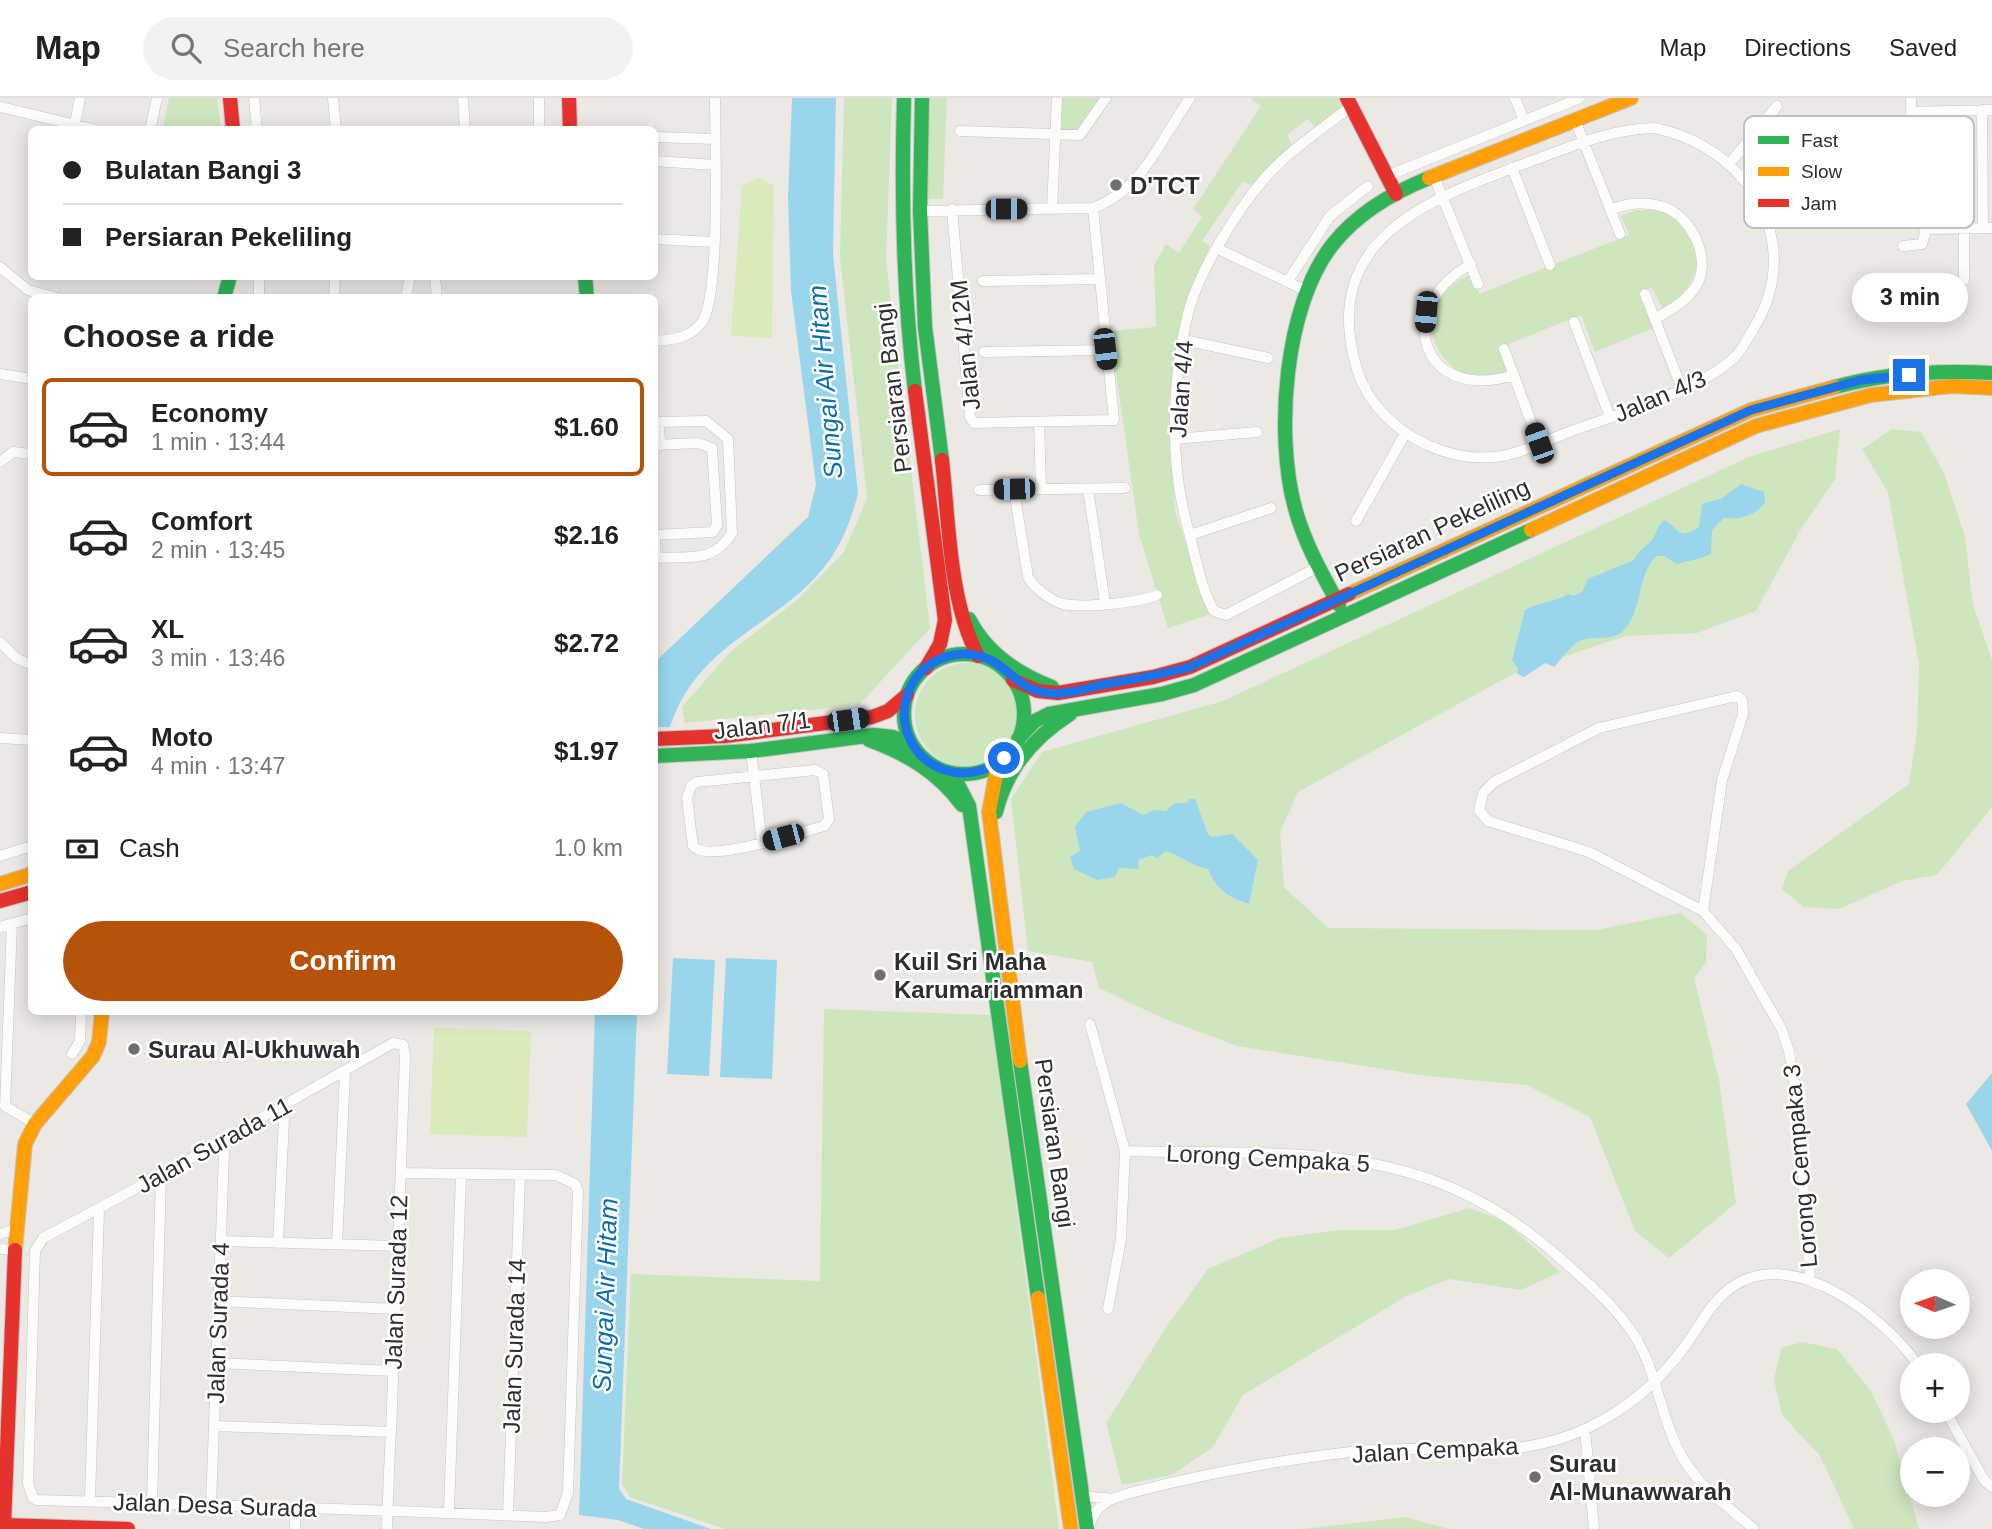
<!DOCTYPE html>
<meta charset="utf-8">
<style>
body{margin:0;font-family:Arial,sans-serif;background:#f2f2f2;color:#222;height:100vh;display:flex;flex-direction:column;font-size:26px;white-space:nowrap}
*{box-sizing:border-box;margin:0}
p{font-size:23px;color:#767676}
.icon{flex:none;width:38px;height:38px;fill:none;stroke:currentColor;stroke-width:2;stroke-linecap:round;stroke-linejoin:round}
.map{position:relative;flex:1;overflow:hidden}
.sheet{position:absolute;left:28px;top:196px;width:630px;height:721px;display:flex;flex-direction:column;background:#fff;border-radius:10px;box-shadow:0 4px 18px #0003}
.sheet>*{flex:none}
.hud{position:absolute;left:28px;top:28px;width:630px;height:154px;border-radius:10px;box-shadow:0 4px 18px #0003;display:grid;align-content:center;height:154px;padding:0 35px;background:#fff}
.needle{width:46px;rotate:272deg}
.buttons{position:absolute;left:1900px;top:1171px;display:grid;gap:14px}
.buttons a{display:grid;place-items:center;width:70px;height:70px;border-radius:50%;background:#fff;box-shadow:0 4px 18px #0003;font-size:35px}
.end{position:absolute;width:32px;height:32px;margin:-16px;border:9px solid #1a73e8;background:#fff;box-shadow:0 0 0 4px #fff}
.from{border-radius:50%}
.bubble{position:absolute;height:49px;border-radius:24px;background:#fff;box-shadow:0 4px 18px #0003;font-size:23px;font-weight:600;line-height:49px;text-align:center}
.car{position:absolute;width:21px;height:42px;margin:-21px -10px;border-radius:9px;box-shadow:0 0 5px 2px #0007;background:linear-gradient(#222 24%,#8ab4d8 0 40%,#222 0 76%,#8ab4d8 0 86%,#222 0)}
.hud b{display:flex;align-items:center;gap:24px;height:66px;font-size:26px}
.hud b+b{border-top:2px solid #e0e0e0}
.hud i{width:18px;height:18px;background:#222}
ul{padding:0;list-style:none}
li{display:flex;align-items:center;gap:21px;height:98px;margin:0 14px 10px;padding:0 21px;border:4px solid transparent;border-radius:10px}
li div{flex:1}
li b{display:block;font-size:26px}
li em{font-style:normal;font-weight:600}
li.on{border-color:#b45309}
li>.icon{width:63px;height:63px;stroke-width:1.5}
h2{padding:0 35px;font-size:32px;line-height:84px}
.pay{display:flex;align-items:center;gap:18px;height:77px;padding:0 35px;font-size:26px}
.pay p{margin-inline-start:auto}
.cta{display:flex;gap:14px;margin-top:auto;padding:14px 35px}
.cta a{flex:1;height:80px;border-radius:42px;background:#b45309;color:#fff;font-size:28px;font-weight:600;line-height:80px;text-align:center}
header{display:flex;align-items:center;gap:42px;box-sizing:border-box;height:98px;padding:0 35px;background:#fff;border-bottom:2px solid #e0e0e0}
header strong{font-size:33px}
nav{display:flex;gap:38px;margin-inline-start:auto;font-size:24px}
.search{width:490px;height:63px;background:#f2f2f2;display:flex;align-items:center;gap:18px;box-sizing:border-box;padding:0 24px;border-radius:38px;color:#767676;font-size:26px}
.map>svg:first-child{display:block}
.green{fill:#cee6be}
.pitch{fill:#d9eabb}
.water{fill:#99d6ec}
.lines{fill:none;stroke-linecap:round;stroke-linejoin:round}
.street-casing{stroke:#c5c4c5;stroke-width:11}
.fast-casing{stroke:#c5c4c5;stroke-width:16}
.slow-casing{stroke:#c5c4c5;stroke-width:16}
.jam-casing{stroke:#c5c4c5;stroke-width:16}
.street{stroke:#fcfcfb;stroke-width:10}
.fast{stroke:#30b455;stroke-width:14}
.slow{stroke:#ff9f0a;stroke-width:14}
.jam{stroke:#e5322d;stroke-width:14}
.route{stroke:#1a73e8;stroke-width:9}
.poi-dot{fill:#706f6e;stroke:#fff;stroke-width:2.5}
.labels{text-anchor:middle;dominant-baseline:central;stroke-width:5;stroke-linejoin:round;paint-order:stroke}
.poi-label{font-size:24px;font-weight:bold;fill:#2e2e2e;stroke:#fff;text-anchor:start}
.street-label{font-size:24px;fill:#2e2e2e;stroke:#fff}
.water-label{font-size:26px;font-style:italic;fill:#0d6fa3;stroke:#fff}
.key{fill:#fff;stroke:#c0c0c0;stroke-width:2}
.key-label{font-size:19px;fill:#2e2e2e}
</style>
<header>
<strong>Map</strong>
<div class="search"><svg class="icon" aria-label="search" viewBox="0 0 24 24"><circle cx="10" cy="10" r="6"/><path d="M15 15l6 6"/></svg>Search here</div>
<nav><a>Map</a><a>Directions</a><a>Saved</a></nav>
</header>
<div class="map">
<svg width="1992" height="1431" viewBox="0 0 1992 1431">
<rect width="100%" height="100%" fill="#ece8e4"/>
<!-- green -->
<path class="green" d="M169,0H217L221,31H163Z
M844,0H892L886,162L930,530L859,607L685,625L682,609L730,554L797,502L844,454L867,400L840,159Z
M928,0H947L943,101H928L925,78Z
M1061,0H1100L1078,33L1059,35Z
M1250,0H1341L1345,9L1315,29L1308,21L1287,37L1293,49L1263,74L1253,88L1243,83L1202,143L1210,148L1182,218L1169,300L1175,414L1211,516L1168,530L1139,436L1110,233L1156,229L1154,168L1166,146L1179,155L1202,119L1193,111L1261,8Z
M1637,112C1648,112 1660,111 1669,116C1711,140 1703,192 1662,210L1652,189L1639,195L1653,230L1595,254L1581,217L1501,249L1509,275L1498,279L1461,276C1418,244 1421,199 1471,176L1479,196L1629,137L1621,118Z
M1840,331L1835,381L1801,431L1756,513L1697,535L1625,538L1513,576L1298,694L1280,734L1284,789L1328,830L1596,832L1681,815L1707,837L1706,864L1694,880L1719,982L1736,1105L1669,1160L1635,1133L1590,1019L1527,987L1427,978L1237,948L1160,919L1099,890L1092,864L1028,853L1011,701L1042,654L1223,603L1749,359Z
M1892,331L1921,334L1944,375L1965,439L1973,507L1992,562V709L1937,777L1902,783L1839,811L1804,809L1782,791L1788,773L1909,686L1917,634L1919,566L1888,394L1862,351Z
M915 617a52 52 0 1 1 104 0a52 52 0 1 1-104 0Z
M824,911L991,917L1059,1431H725L630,1399L622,1386L631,1176L820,1183Z
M1469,1110L1505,1123L1560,1174L1521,1192L1449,1181L1405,1199L1243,1297L1213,1349L1172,1377L1122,1387L1106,1325L1169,1225L1208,1171L1280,1140L1339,1132H1395Z
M1802,1244L1837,1251L1871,1293L1894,1342L1919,1431H1854L1820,1358L1782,1317L1774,1282L1781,1250Z
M1405,1419L1449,1431H1262H1303Z"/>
<!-- pitch -->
<path class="pitch" d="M758,80L774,87L772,240L731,238L742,88Z
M434,930L531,933L527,1039L430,1036Z"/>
<!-- water -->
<path class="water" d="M792,0H836L833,156L858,396C852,419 844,440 831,460C786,527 699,539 670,629H655V564L808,419L816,387L791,193L788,100Z
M1741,386L1764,394L1765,405C1754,418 1740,422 1724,420L1712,432L1711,456C1700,462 1689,462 1677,466L1664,458H1657C1637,474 1643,513 1624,532C1613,544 1595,537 1582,542C1571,546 1562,561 1554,569L1545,565L1524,579L1517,576L1518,571L1512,562L1525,512C1540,504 1554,504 1569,496L1573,498L1582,494L1588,481L1634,462C1641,448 1650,448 1654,438C1658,431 1658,428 1664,422C1682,431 1676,443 1699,429L1702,406L1722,400Z
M1190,701H1195L1208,736L1212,739L1232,736L1258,762L1249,806C1228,799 1217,792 1208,771C1193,769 1182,758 1166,753L1157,760L1152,757L1138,762L1139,771L1119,770L1115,779L1097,782L1074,771L1070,759L1080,753L1075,729L1086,714L1121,705L1143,717L1154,712L1166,713L1175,705H1187Z
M673,860L715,862L709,978L667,976Z
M726,860L777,862L772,981L720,979Z
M595,914H637L619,1391L626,1401L711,1431H644L618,1422L579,1417Z
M1992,975V1053L1966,1006Z"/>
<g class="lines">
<defs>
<path id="street" d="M254,0L257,32
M333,0L336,32
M463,0L465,32
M1515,0L1524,22
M1911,0L1914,120L1926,131L1992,130
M1,9L97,32
M1982,12L1983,130
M1911,14L1992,12
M1575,22L1620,136
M74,30L80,0
M1654,30C1747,48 1807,143 1754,230C1748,239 1743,251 1735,259C1698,294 1617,316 1569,334C1547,342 1525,354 1502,358C1483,361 1461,359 1443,353C1405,341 1369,311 1357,271C1317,140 1431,100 1529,64C1570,49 1610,31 1654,30Z
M150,32L157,0
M539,32V0
M960,33L1080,37L1106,0
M654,39L715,41
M654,63L715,67
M1730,65L1777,8
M1512,70L1550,167
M1387,78L1580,0
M1434,79L1478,186
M952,111L970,319L974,325L1114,322L1093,110
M1052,111L1057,0
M1611,111C1630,105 1646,103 1664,109C1693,119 1714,166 1694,191C1684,205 1669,212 1655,221
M920,113L1093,110C1144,91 1160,42 1190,0
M654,141L714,144
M1903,148L1922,146L1926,131
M1218,151L1307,193
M1471,166C1391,211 1421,306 1514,277
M0,169L28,192L58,200
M435,178L437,200
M983,183L1098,181
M1288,183L1330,118L1368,88
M1870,184L1954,186L1964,182V13
M1645,196L1682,291
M259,200V178
M334,200L335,178
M406,200L410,178
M1574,224L1610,319
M1184,242L1268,260
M654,243C672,242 691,240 702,224C721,197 715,41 715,0
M1504,251L1539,345
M984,254L1105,252
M0,276L32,281
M654,324L706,323L728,341L732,435C713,466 688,458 654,460
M659,324L660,347
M1039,324L1041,391
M1175,341L1257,334
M654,347L698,345L712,350L717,427L713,434L654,437
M0,364L13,354L32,356
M1088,391L1105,505
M979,392L1125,390
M1014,392L1028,479C1033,489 1051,503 1063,506C1084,510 1137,505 1157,497
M1356,423L1405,336
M655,437L656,460
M1190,437L1271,410
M1318,469L1226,517L1214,513C1201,492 1194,451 1187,427C1169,360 1172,282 1188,215C1199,173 1236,114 1264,81C1288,53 1321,32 1350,9
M0,544L16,560L32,567
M0,640L32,642
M751,653L762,745
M815,672L823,676L829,721L824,728C801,734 708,766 693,748L687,700L691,688L697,684Z
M0,758L32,748
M1703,813L1722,682L1743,616L1742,602L1737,598L1599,630L1494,684L1483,695L1479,712L1488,723L1589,754L1703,813L1736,851L1781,930L1789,953L1798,1009L1810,1182
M0,829L32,820
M1090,926L1125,1053L1121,1141L1108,1211
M72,956L80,943L81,914
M5,1008L12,826
M5,1008L35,1026
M1125,1053C1296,1058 1423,1038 1561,1161C1588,1185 1618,1210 1637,1242C1657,1276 1660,1316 1678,1351C1694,1385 1726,1407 1754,1431
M0,1136L16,1131
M221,1143L398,1148
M278,1145L284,1021L278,1011
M337,1146L345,974
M0,1151L14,1152
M218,1203L395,1211
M216,1265L393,1273
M1945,1312L1984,1382L1992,1389
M214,1328L391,1334
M1585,1331L1594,1431
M1083,1398L1112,1401
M90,1403L99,1112
M152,1405L161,1077
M211,1407L224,1055L218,1046
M449,1414L461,1077
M508,1417L520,1078
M295,1431V1410
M387,1431C388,1399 389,1366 391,1334L405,958L403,947L393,945L161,1077L43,1140L35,1153L28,1386L33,1400L37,1402L277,1409C367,1412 456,1415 546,1419L560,1417L568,1395L578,1093L575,1086L556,1077L401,1075
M1089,1431C1091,1417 1098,1408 1110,1402C1127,1394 1148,1391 1166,1386C1230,1371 1294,1360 1359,1353C1413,1347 1469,1356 1523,1349C1589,1340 1647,1301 1685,1248C1700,1228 1712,1201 1735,1187C1796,1149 1884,1219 1918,1267"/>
<path id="fast" d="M904,0C901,99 903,195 915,293
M922,0L920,113L925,229L942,362
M585,178L587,200
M224,200L230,178
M1835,289C1885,275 1940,272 1992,275
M1339,507C1322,476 1304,444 1295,410C1275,337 1284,207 1333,146C1357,116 1394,94 1429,80
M969,521C986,554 1018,576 1052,589
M904 616a60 60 0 1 1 120 0a60 60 0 1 1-120 0Z
M1018,641L1035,623L1049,616L1162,596L1194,587L1531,432
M869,642C907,656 938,674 962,707
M654,658L751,653L874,637L893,639L914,649
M952,675L969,708L1038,1200
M996,714C1006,672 1034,639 1070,616
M1020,963L1087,1431"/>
<path id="slow" d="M1429,80L1631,0
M1531,432L1756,328L1871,297L1952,288L1992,290
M1349,496L1751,312L1835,289
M998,665L989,714L1020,963
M0,786L32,776
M15,1152L25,1046L35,1026L93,958L99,944L102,914
M1038,1200L1071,1431"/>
<path id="jam" d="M230,0L233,32
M569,0L570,32
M1347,0L1396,96
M915,293L945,522L940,546L926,570
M942,362C949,424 949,503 978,558
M1013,582L1038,593L1058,595L1153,579L1190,569L1349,496
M654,641L725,638L872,619L888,613L907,597
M0,803L32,794
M15,1152L4,1427L128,1431"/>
</defs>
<!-- street casing -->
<use href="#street" class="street-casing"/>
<!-- fast casing -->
<use href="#fast" class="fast-casing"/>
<!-- slow casing -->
<use href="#slow" class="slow-casing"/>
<!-- jam casing -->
<use href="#jam" class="jam-casing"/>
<!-- street -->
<use href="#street" class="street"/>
<!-- fast -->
<use href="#fast" class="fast"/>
<!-- slow -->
<use href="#slow" class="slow"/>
<!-- jam -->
<use href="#jam" class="jam"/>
</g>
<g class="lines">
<!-- route -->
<path class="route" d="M1004,660C968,690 913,673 905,625C902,608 908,588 920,575C939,555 970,550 994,564C1014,576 1021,592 1048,595C1065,597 1084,591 1101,587C1131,582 1161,577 1190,569L1751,312L1861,282L1909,277"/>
</g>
<!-- markers -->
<g class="poi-dot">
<circle cx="1116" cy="87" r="7"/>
<circle cx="880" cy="877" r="7"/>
<circle cx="134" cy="951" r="7"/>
<circle cx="1535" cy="1379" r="7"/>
</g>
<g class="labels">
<!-- poi labels -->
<g class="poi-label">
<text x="1130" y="87">D'TCT</text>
<text x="894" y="863">Kuil Sri Maha<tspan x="894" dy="28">Karumariamman</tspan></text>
<text x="148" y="951">Surau Al-Ukhuwah</text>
<text x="1549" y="1365">Surau<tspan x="1549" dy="28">Al-Munawwarah</tspan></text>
</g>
<!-- street labels -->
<g class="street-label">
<text transform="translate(965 247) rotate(-96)">Jalan 4/12M</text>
<text transform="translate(893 290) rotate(-97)">Persiaran Bangi</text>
<text transform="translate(1181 291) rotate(-86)">Jalan 4/4</text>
<text transform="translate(1660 298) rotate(-23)">Jalan 4/3</text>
<text transform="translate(1432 432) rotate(-25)">Persiaran Pekeliling</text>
<text transform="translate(762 627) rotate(-7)">Jalan 7/1</text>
<text transform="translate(1055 1045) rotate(82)">Persiaran Bangi</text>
<text transform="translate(214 1047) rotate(-29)">Jalan Surada 11</text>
<text transform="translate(1268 1060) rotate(3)">Lorong Cempaka 5</text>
<text transform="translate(1800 1068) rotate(-95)">Lorong Cempaka 3</text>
<text transform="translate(396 1184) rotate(-88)">Jalan Surada 12</text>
<text transform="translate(218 1225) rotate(-88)">Jalan Surada 4</text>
<text transform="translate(514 1248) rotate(-88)">Jalan Surada 14</text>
<text transform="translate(1435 1352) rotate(-3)">Jalan Cempaka</text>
<text transform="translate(215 1407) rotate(2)">Jalan Desa Surada</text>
</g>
<!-- water labels -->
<g class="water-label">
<text transform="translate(825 284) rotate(-95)">Sungai Air Hitam</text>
<text transform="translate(605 1197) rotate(-88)">Sungai Air Hitam</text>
</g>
</g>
<!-- legend -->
<rect x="1744" y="18" width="230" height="112" rx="10" class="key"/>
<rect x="1758" y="38" width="31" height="8" fill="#30b455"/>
<rect x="1758" y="69" width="31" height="9" fill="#ff9f0a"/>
<rect x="1758" y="101" width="31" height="8" fill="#e5322d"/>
<g class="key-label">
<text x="1801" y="49">Fast</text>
<text x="1801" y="80">Slow</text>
<text x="1801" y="112">Jam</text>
</g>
</svg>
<div class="buttons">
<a><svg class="needle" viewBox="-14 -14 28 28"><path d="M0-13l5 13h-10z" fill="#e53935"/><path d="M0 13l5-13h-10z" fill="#767676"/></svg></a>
<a>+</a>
<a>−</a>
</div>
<i class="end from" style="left:1004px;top:660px"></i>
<i class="end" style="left:1909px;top:277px"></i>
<div class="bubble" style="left:1852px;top:175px;width:116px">3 min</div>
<i class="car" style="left:1006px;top:111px;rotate:90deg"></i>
<i class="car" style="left:1426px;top:214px;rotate:185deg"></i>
<i class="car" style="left:1105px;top:251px;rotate:173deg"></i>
<i class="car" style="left:1539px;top:345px;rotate:340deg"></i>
<i class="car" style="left:1014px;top:391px;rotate:269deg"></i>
<i class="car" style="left:848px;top:622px;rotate:82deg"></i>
<i class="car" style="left:783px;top:739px;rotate:255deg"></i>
<div class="hud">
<b><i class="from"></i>Bulatan Bangi 3</b>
<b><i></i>Persiaran Pekeliling</b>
</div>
<section class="sheet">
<h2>Choose a ride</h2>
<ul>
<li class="on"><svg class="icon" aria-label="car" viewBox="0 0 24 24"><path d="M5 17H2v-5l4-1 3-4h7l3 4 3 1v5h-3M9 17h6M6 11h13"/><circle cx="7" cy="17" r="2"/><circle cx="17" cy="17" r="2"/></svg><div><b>Economy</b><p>1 min · 13:44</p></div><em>$1.60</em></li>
<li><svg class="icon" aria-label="car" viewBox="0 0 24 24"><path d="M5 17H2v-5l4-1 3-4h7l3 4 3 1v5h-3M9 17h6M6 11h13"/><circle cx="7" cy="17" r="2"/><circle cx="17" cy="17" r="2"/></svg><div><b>Comfort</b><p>2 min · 13:45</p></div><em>$2.16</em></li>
<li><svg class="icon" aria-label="car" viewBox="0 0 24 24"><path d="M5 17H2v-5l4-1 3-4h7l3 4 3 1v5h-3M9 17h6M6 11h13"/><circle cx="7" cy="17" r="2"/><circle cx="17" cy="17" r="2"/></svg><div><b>XL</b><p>3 min · 13:46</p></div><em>$2.72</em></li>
<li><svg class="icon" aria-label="car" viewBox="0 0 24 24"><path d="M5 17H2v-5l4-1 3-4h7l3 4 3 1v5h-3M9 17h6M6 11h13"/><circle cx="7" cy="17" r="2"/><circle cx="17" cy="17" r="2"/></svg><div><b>Moto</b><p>4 min · 13:47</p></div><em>$1.97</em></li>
</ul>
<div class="pay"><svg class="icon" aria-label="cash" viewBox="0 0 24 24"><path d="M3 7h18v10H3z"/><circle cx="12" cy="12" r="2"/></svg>Cash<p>1.0 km</p></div>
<div class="cta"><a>Confirm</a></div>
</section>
</div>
